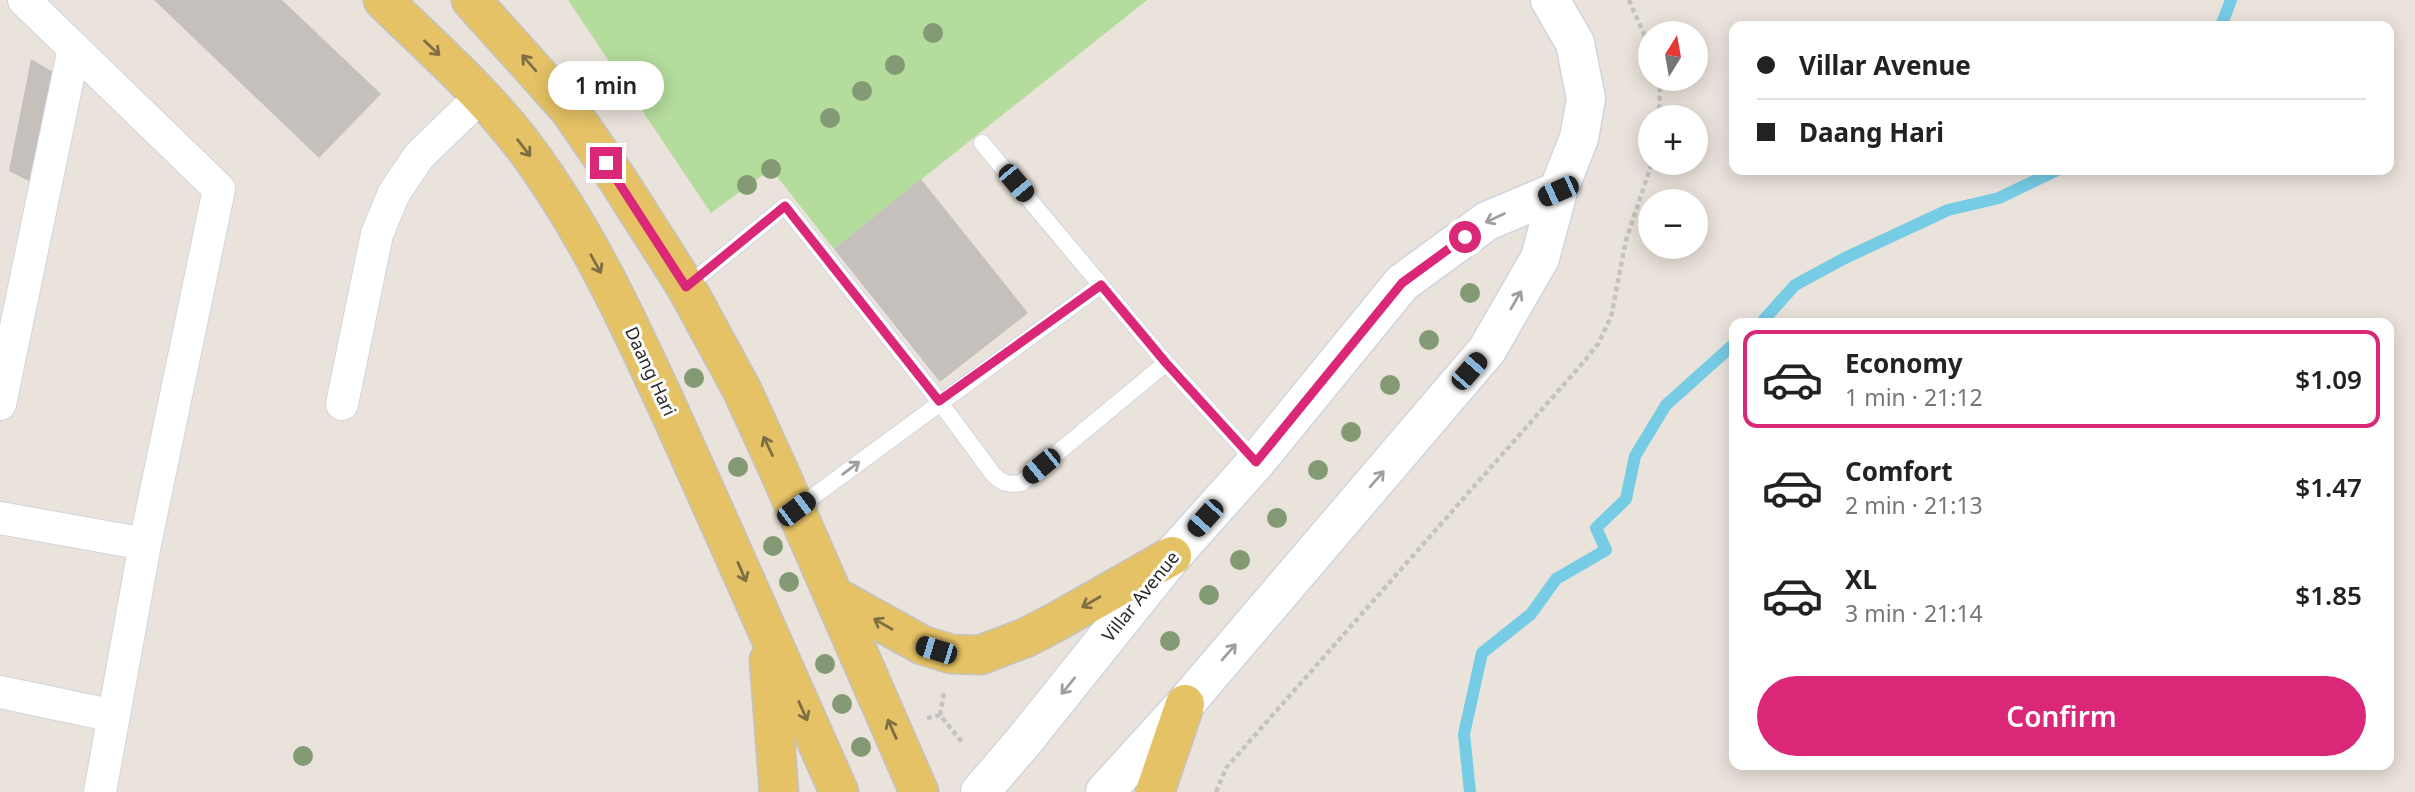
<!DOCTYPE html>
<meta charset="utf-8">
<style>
body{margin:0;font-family:"Noto Sans",sans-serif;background:#f6f6f6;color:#222;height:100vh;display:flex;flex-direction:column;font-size:26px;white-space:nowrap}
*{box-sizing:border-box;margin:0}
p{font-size:23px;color:#767676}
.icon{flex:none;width:38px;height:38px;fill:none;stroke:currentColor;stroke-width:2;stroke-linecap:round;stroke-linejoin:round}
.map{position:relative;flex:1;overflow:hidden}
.sheet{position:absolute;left:1729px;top:318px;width:665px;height:452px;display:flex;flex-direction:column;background:#fff;border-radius:14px;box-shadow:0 4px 18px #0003}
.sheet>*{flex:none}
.guide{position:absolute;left:1729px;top:21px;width:665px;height:154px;border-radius:14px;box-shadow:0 4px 18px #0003;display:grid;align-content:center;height:154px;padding:0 28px;background:#fff}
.needle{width:46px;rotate:11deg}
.fabs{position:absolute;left:1638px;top:21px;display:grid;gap:14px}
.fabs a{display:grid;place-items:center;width:70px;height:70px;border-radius:50%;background:#fff;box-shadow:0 4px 18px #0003;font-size:35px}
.end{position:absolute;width:32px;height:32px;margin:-16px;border:9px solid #db2777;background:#fff;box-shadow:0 0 0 4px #fff}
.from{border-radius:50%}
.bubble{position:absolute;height:49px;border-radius:24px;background:#fff;box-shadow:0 4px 18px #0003;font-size:23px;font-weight:600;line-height:49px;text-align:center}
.car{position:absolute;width:21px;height:42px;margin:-21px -10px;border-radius:9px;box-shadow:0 0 5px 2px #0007;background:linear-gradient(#222 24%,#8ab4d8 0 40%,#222 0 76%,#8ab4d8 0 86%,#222 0)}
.guide b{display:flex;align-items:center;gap:24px;height:66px;font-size:26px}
.guide b+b{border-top:2px solid #e0e0e0}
.guide i{width:18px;height:18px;background:#222}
ul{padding:12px 0 0;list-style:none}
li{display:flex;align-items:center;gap:21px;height:98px;margin:0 14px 10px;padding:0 14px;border:4px solid transparent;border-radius:14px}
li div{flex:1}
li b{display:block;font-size:26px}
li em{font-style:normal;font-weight:600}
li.selected{border-color:#db2777}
li>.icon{width:63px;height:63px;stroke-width:1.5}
.cta{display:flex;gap:14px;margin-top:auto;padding:14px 28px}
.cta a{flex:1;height:80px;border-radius:42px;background:#db2777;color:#fff;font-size:28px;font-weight:600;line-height:80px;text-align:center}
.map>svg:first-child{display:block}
.green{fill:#b4dc9c}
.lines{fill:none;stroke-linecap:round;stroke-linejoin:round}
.stream{stroke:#76cce4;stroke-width:12}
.building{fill:#c5c0bb}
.lane-casing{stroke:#d1d4e0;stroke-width:18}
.street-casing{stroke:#d1d4e0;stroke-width:34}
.secondary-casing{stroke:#d1d4e0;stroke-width:41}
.primary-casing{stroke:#c3c3c3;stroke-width:41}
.path{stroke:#c3c3c3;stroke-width:4.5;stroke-dasharray:5 3.5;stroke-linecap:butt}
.lane{stroke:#fff;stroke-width:16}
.street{stroke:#fff;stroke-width:32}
.secondary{stroke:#fff;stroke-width:38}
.primary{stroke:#e5c265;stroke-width:38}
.tree{fill:#839a74}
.oneway{stroke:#7e6e44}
.oneway2{stroke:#9f9f9f}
.route{stroke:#db2777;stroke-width:9}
.labels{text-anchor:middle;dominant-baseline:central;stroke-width:6;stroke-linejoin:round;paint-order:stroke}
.street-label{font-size:18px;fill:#292929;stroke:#fff}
</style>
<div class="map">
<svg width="2415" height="792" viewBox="0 0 2415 792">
<rect width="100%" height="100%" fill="#eae3db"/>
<!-- green -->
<path class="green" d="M568,0H1147L834,249L771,169L711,213Z"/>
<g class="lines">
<!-- stream -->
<path class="stream" d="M2221,26L2231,0
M1760,324L1795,285L1845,258L1948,210L1999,198L2057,170
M1470,792L1464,734L1482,653L1531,614L1556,579L1606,550L1596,528L1626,499L1635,456L1666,405L1734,344"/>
</g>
<!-- building -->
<path class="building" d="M154,0H282L381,94L319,158Z
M31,59L58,75L35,184L9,171Z
M921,179L1028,313L940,382L834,249Z"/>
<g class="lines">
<defs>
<path id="lane" d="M982,143L1166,363L1256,462
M686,287L785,206L939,401L993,474C1002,483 1007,485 1021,483L1166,363
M796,509L1101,285"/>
<path id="street" d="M24,0L219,189L145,544L100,792
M0,404L74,48
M342,404L377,234L394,193L419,156L481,96
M0,518L145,544
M0,692L114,716"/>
<path id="secondary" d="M980,792L1023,742L1172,556L1256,462L1402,283L1487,221L1558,191
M1105,792L1185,704L1487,350L1540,258L1558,191L1579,138L1586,99L1575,43L1550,0"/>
<path id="primary" d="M383,0C432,48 485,94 526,149C587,231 631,327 673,419C729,543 784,668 839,792
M471,0L569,109L618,180L686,287L742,390L779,471L919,792
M834,596L922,645L951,654L980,655L1025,638L1056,622L1172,556
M769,660L779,792
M1155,792L1185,704"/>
</defs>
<!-- lane casing -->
<use href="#lane" class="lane-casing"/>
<!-- street casing -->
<use href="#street" class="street-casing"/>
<!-- secondary casing -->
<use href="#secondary" class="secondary-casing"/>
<!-- primary casing -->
<use href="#primary" class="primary-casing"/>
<!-- path -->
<path class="path" d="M1629,0L1650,48
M1658,79L1660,87L1659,117
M940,715L944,692
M927,718L940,715L962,742
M1216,792L1226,768L1581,365L1598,344L1611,317L1626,240L1652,163"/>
<!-- lane -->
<use href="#lane" class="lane"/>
<!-- street -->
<use href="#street" class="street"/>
<!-- secondary -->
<use href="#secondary" class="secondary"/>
<!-- primary -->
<use href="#primary" class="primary"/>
</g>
<!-- trees -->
<g class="tree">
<circle cx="933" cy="33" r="10"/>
<circle cx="895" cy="65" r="10"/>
<circle cx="862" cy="91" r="10"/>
<circle cx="830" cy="118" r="10"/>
<circle cx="771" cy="169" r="10"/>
<circle cx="747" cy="185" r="10"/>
<circle cx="1470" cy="293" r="10"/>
<circle cx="1429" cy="340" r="10"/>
<circle cx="694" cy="378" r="10"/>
<circle cx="1390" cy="385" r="10"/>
<circle cx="1351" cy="432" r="10"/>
<circle cx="738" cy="467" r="10"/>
<circle cx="1318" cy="470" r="10"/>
<circle cx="1277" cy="518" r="10"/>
<circle cx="773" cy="546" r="10"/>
<circle cx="1240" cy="560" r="10"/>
<circle cx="789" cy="582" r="10"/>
<circle cx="1209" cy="595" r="10"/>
<circle cx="1170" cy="641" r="10"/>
<circle cx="825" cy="664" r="10"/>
<circle cx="842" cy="704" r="10"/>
<circle cx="861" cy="747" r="10"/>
<circle cx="303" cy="756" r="10"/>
</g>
<!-- one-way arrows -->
<defs><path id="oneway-shaft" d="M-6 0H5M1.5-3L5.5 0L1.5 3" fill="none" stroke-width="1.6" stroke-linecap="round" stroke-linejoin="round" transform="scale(1.75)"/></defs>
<g class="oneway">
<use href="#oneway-shaft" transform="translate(432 48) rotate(44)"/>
<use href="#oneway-shaft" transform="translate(529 63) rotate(-131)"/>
<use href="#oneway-shaft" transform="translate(524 148) rotate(52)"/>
<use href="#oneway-shaft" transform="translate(596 264) rotate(61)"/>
<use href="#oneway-shaft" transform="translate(768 446) rotate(-115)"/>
<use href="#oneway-shaft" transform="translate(742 572) rotate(67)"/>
<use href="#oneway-shaft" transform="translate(1091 602) rotate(150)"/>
<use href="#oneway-shaft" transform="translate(883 624) rotate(-150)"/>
<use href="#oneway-shaft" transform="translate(803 711) rotate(66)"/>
<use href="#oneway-shaft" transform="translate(892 729) rotate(-114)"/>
</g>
<g class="oneway2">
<use href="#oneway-shaft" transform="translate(1495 218) rotate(155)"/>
<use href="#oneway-shaft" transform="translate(1516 300) rotate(-60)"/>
<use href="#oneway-shaft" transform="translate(851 468) rotate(-37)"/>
<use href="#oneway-shaft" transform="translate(1377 479) rotate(-49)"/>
<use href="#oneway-shaft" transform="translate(1229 652) rotate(-49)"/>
<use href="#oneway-shaft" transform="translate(1068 686) rotate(129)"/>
</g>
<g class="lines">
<!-- route -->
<path class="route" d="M606,163L686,287L785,206L939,401L1101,285L1166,363L1256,462L1402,283L1465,237"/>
</g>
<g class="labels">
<!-- street labels -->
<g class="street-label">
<text transform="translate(651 371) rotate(65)">Daang Hari</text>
<text transform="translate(1140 596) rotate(-51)">Villar Avenue</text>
</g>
</g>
</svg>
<div class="fabs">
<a><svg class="needle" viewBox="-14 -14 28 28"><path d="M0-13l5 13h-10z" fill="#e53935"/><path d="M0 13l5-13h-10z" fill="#767676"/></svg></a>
<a>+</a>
<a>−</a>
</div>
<i class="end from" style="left:1465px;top:237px"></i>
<i class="end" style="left:606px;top:163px"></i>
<div class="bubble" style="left:548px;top:61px;width:116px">1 min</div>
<i class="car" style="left:1016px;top:183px;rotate:140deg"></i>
<i class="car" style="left:1558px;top:191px;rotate:246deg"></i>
<i class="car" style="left:1469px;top:371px;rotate:41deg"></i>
<i class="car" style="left:1041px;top:466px;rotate:231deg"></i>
<i class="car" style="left:796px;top:509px;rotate:53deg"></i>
<i class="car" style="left:1205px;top:518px;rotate:222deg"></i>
<i class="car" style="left:936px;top:650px;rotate:287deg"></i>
<div class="guide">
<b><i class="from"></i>Villar Avenue</b>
<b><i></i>Daang Hari</b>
</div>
<section class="sheet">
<ul>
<li class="selected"><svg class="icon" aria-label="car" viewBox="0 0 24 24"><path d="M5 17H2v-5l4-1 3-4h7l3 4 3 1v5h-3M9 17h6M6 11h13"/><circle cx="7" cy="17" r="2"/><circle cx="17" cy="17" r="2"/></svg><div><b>Economy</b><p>1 min · 21:12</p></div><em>$1.09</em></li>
<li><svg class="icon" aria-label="car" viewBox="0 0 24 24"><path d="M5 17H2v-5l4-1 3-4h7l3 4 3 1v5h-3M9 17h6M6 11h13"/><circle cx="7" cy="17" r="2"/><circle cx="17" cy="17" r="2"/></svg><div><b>Comfort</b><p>2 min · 21:13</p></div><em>$1.47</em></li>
<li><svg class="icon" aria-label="car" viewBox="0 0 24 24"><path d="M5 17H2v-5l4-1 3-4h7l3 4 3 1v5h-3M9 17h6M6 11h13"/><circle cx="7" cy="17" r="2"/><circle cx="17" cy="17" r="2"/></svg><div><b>XL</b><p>3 min · 21:14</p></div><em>$1.85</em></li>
</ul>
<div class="cta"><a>Confirm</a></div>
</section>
</div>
